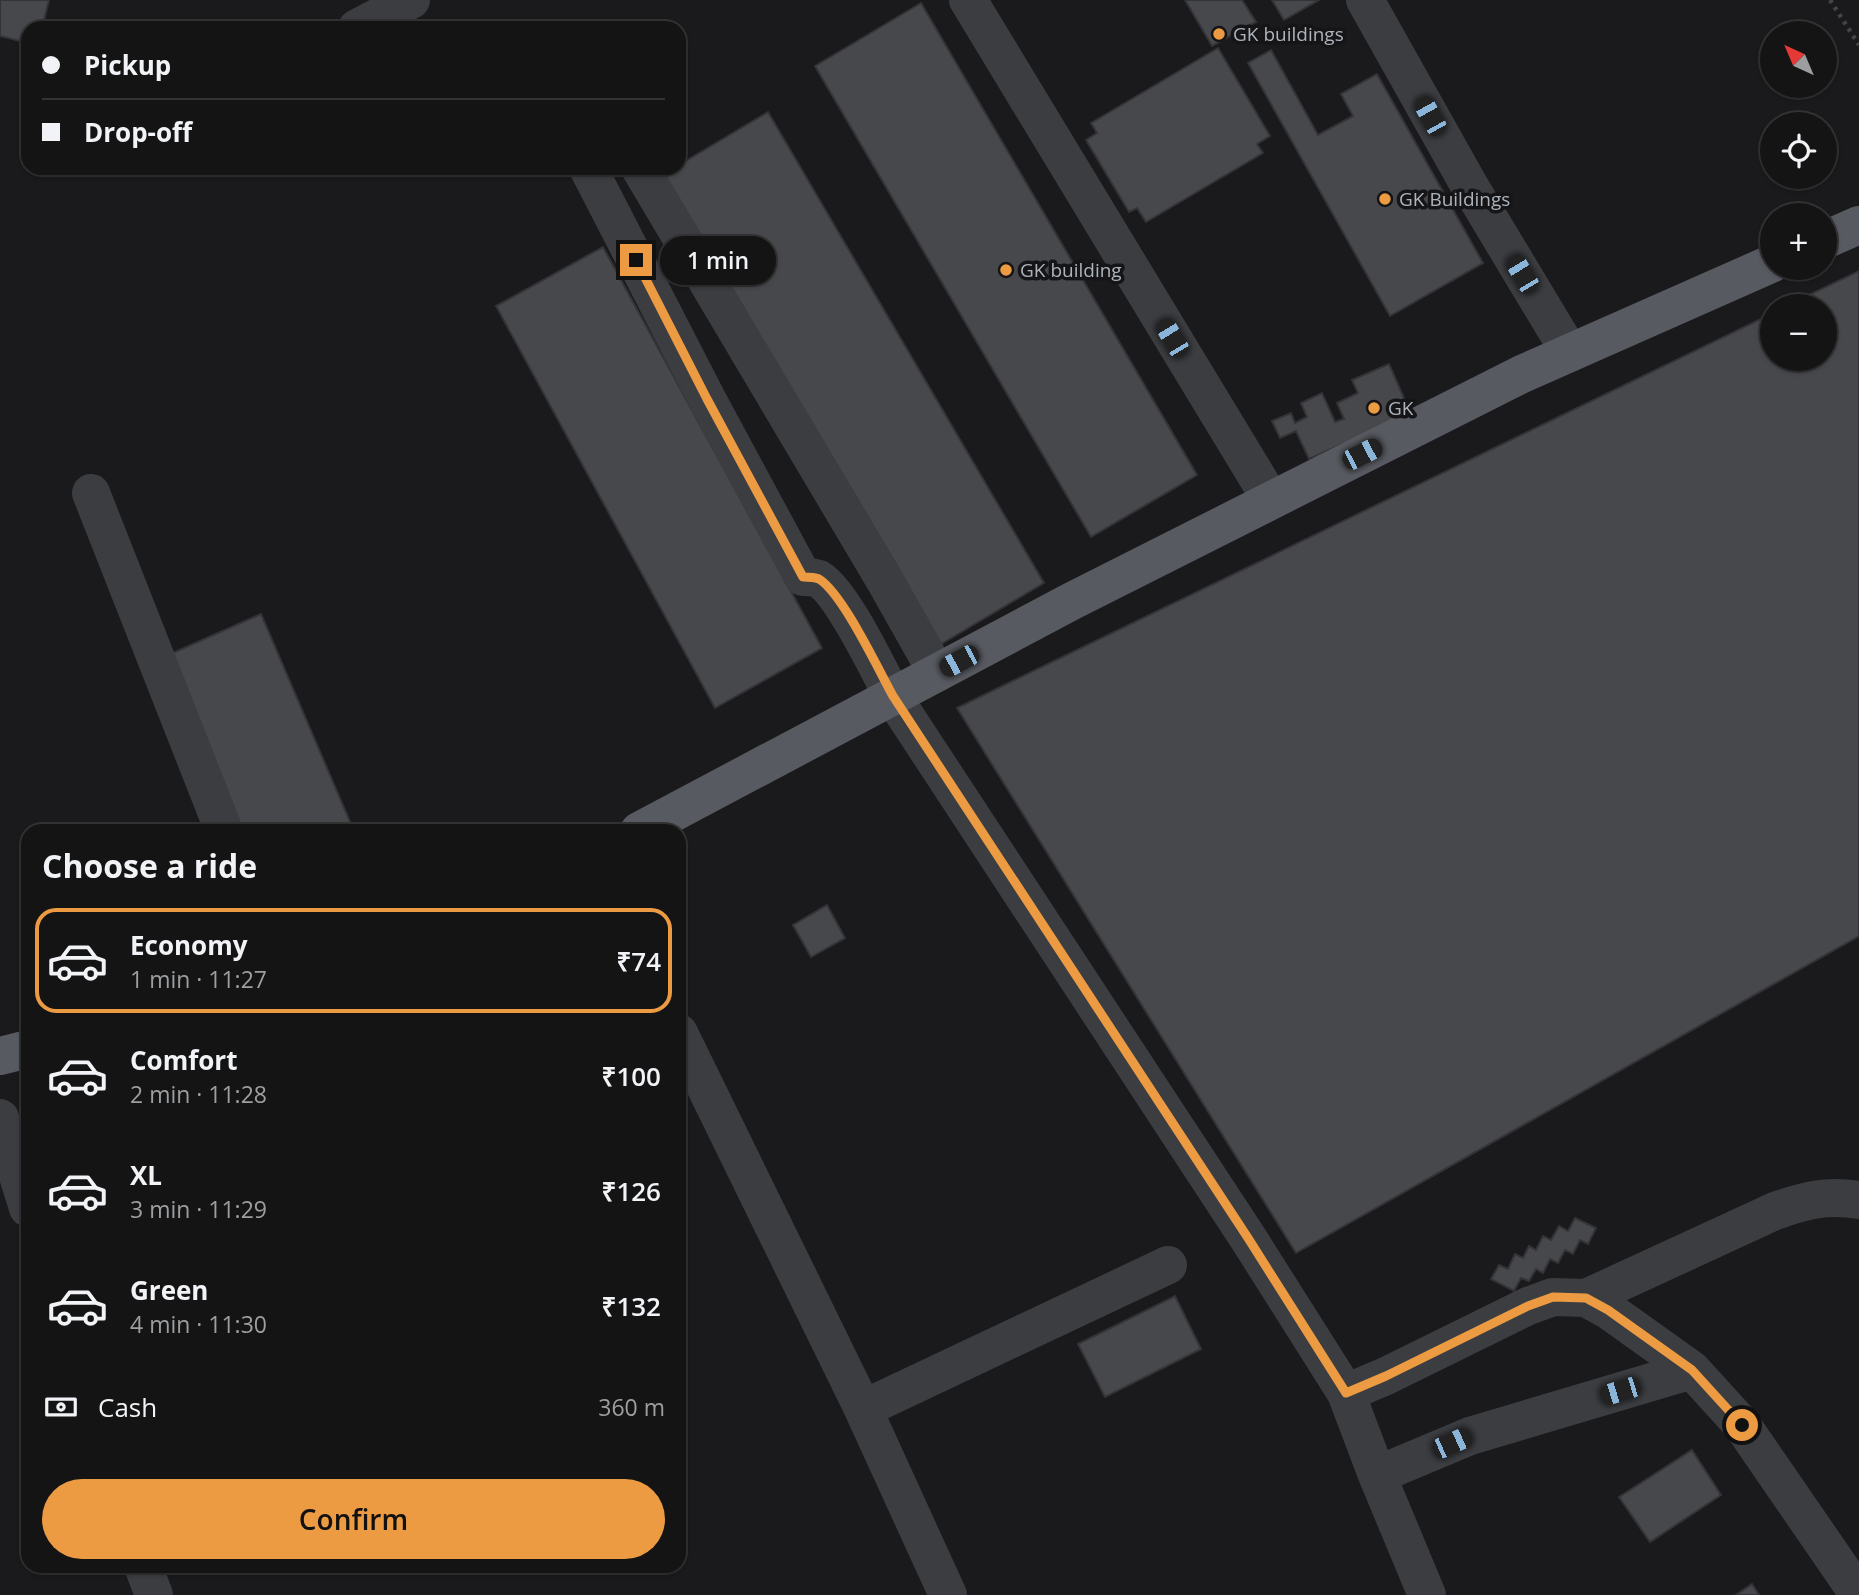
<!DOCTYPE html>
<meta charset="utf-8">
<style>
body{margin:0;font-family:"Open Sans",sans-serif;background:#212122;color:#f1f3f6;height:100vh;display:flex;flex-direction:column;font-size:26px;white-space:nowrap}
*{box-sizing:border-box;margin:0}
p{font-size:23px;color:#9d9ea0}
.icon{flex:none;width:38px;height:38px;fill:none;stroke:currentColor;stroke-width:2;stroke-linecap:round;stroke-linejoin:round}
.map{position:relative;flex:1;overflow:hidden}
.drawer{position:absolute;left:21px;top:824px;width:665px;height:749px;display:flex;flex-direction:column;background:#141415;border-radius:21px;box-shadow:0 2px 5px #0004,0 0 0 2px #333334}
.drawer>*{flex:none}
.hud{position:absolute;left:21px;top:21px;width:665px;height:154px;border-radius:21px;box-shadow:0 2px 5px #0004,0 0 0 2px #333334;display:grid;align-content:center;height:154px;padding:0 21px;background:#141415}
.needle{width:46px;rotate:316deg}
.buttons{position:absolute;left:1760px;top:21px;display:grid;gap:14px}
.buttons a{display:grid;place-items:center;width:77px;height:77px;border-radius:50%;background:#141415;box-shadow:0 2px 5px #0004,0 0 0 2px #333334;font-size:35px}
.end{position:absolute;width:32px;height:32px;margin:-16px;border:9px solid #ec9b42;background:#111;box-shadow:0 0 0 4px #111}
.from{border-radius:50%}
.bubble{position:absolute;height:49px;border-radius:24px;background:#141415;box-shadow:0 2px 5px #0004,0 0 0 2px #333334;font-size:23px;font-weight:600;line-height:49px;text-align:center}
.car{position:absolute;width:21px;height:42px;margin:-21px -10px;border-radius:9px;box-shadow:0 0 5px 2px #0007;background:linear-gradient(#222 24%,#8ab4d8 0 40%,#222 0 76%,#8ab4d8 0 86%,#222 0)}
.hud b{display:flex;align-items:center;gap:24px;height:66px;font-size:26px}
.hud b+b{border-top:2px solid #333334}
.hud i{width:18px;height:18px;background:#f1f3f6}
ul{padding:0;list-style:none}
li{display:flex;align-items:center;gap:21px;height:105px;margin:0 14px 10px;padding:0 7px;border:4px solid transparent;border-radius:21px}
li div{flex:1}
li b{display:block;font-size:26px}
li em{font-style:normal;font-weight:600}
li.selected{border-color:#ec9b42}
li>.icon{width:63px;height:63px;stroke-width:1.5}
h2{padding:0 21px;font-size:32px;line-height:84px}
.pay{display:flex;align-items:center;gap:18px;height:77px;padding:0 21px;font-size:26px}
.pay p{margin-inline-start:auto}
.button{display:flex;gap:14px;margin-top:auto;padding:14px 21px}
.button a{flex:1;height:80px;border-radius:42px;background:#ec9b42;color:#111;font-size:28px;font-weight:600;line-height:80px;text-align:center}
.map>svg:first-child{display:block}
.building{fill:#47484c;stroke:#343438;stroke-width:2}
.lines{fill:none;stroke-linecap:round;stroke-linejoin:round}
.path{stroke:#414448;stroke-width:4.5;stroke-dasharray:3.5 5;stroke-linecap:butt}
.minor{stroke:#3b3d41;stroke-width:38}
.major{stroke:#575a60;stroke-width:38}
.route{stroke:#ec9b42;stroke-width:9}
.poi-dot{fill:#ec9b42;stroke:#151517;stroke-width:2.5}
.labels{text-anchor:middle;dominant-baseline:central;stroke-width:7;stroke-linejoin:round;paint-order:stroke}
.poi-label{font-size:19px;fill:#adb3bb;stroke:#151517;text-anchor:start}
</style>
<div class="map">
<svg width="1859" height="1595" viewBox="0 0 1859 1595">
<rect width="100%" height="100%" fill="#1a1a1c"/>
<!-- building -->
<path class="building" d="M0,0H49L42,28H28V43L0,36Z
M1185,0H1242L1256,22L1212,46Z
M1272,0H1319L1284,20Z
M921,3L1197,475L1091,537L815,66Z
M1218,48L1270,136L1257,144L1263,153L1146,222L1137,208L1129,212L1086,140L1097,133L1091,123Z
M1271,50L1318,135L1353,116L1341,94L1377,74L1483,263L1390,316L1248,63Z
M768,112L1044,583L938,646L662,175L673,168H679V165Z
M603,247L822,648L715,708L496,306Z
M1859,271V936L1296,1253L957,708L1773,313V359H1825V306H1786Z
M1389,364L1411,414L1309,459L1296,431L1280,438L1272,421L1291,413L1295,423L1307,417L1301,403L1322,393L1335,422L1344,419L1337,403L1358,393L1352,380Z
M261,614L354,831H242L166,656Z
M827,905L845,938L811,957L793,925Z
M1575,1218L1596,1228L1588,1244L1580,1240L1573,1254L1565,1250L1558,1263L1550,1259L1543,1273L1536,1269L1529,1281L1521,1278L1514,1291L1491,1279L1499,1265L1508,1269L1515,1254L1523,1258L1529,1246L1536,1250L1543,1236L1551,1240L1559,1226L1568,1231Z
M1175,1296L1201,1349L1105,1397L1078,1344Z
M1692,1450L1721,1495L1650,1542L1619,1497Z
M1752,1584L1759,1595H1736Z"/>
<g class="lines">
<!-- path -->
<path class="path" d="M1830,0L1859,45"/>
<!-- minor -->
<path class="minor" d="M968,0L1271,500
M1365,0L1469,185L1570,353
M357,28L411,0
M588,168L707,399L803,577C809,577 814,577 819,579C843,594 878,669 893,697L1248,1238L1346,1393L1377,1475L1427,1595
M640,168L884,579L937,673
M91,493L224,831
M679,1033L863,1409L948,1595
M0,1118L28,1208
M1586,1298L1775,1211C1806,1200 1826,1195 1859,1200
M1346,1393L1386,1376L1528,1306L1553,1297L1586,1298L1608,1310L1692,1370L1742,1425L1859,1595
M863,1409L1168,1265
M1377,1475L1470,1436L1692,1370
M143,1566L154,1595"/>
<!-- major -->
<path class="major" d="M1825,240L1859,225
M639,831L1072,601L1522,374L1773,263
M0,1056L28,1049"/>
</g>
<g class="lines">
<!-- route -->
<path class="route" d="M636,260L707,399L803,577C808,577 814,577 819,579C843,594 878,669 893,696L1248,1238L1346,1393L1386,1376L1528,1306L1553,1297L1586,1298L1608,1310L1692,1370L1742,1425"/>
</g>
<!-- markers -->
<g class="poi-dot">
<circle cx="1219" cy="34" r="7"/>
<circle cx="1385" cy="199" r="7"/>
<circle cx="1006" cy="270" r="7"/>
<circle cx="1374" cy="408" r="7"/>
</g>
<g class="labels">
<!-- poi labels -->
<g class="poi-label">
<text x="1233" y="34">GK buildings</text>
<text x="1399" y="199">GK Buildings</text>
<text x="1020" y="270">GK building</text>
<text x="1388" y="408">GK</text>
</g>
</g>
</svg>
<div class="buttons">
<a><svg class="needle" viewBox="-14 -14 28 28"><path d="M0-13l5 13h-10z" fill="#e53935"/><path d="M0 13l5-13h-10z" fill="#9d9ea0"/></svg></a>
<a><svg class="icon" aria-label="locate" viewBox="0 0 24 24"><circle cx="12" cy="12" r="6"/><path d="M12 2v4M12 18v4M2 12h4M18 12h4"/></svg></a>
<a>+</a>
<a>−</a>
</div>
<i class="end from" style="left:1742px;top:1425px"></i>
<i class="end" style="left:636px;top:260px"></i>
<div class="bubble" style="left:660px;top:236px;width:116px">1 min</div>
<i class="car" style="left:1430px;top:116px;rotate:331deg"></i>
<i class="car" style="left:1522px;top:274px;rotate:329deg"></i>
<i class="car" style="left:1172px;top:338px;rotate:329deg"></i>
<i class="car" style="left:1362px;top:454px;rotate:63deg"></i>
<i class="car" style="left:959px;top:661px;rotate:242deg"></i>
<i class="car" style="left:1620px;top:1391px;rotate:253deg"></i>
<i class="car" style="left:1452px;top:1443px;rotate:66deg"></i>
<div class="hud">
<b><i class="from"></i>Pickup</b>
<b><i></i>Drop-off</b>
</div>
<section class="drawer">
<h2>Choose a ride</h2>
<ul>
<li class="selected"><svg class="icon" aria-label="car" viewBox="0 0 24 24"><path d="M5 17H2v-5l4-1 3-4h7l3 4 3 1v5h-3M9 17h6M6 11h13"/><circle cx="7" cy="17" r="2"/><circle cx="17" cy="17" r="2"/></svg><div><b>Economy</b><p>1 min · 11:27</p></div><em>₹74</em></li>
<li><svg class="icon" aria-label="car" viewBox="0 0 24 24"><path d="M5 17H2v-5l4-1 3-4h7l3 4 3 1v5h-3M9 17h6M6 11h13"/><circle cx="7" cy="17" r="2"/><circle cx="17" cy="17" r="2"/></svg><div><b>Comfort</b><p>2 min · 11:28</p></div><em>₹100</em></li>
<li><svg class="icon" aria-label="car" viewBox="0 0 24 24"><path d="M5 17H2v-5l4-1 3-4h7l3 4 3 1v5h-3M9 17h6M6 11h13"/><circle cx="7" cy="17" r="2"/><circle cx="17" cy="17" r="2"/></svg><div><b>XL</b><p>3 min · 11:29</p></div><em>₹126</em></li>
<li><svg class="icon" aria-label="car" viewBox="0 0 24 24"><path d="M5 17H2v-5l4-1 3-4h7l3 4 3 1v5h-3M9 17h6M6 11h13"/><circle cx="7" cy="17" r="2"/><circle cx="17" cy="17" r="2"/></svg><div><b>Green</b><p>4 min · 11:30</p></div><em>₹132</em></li>
</ul>
<div class="pay"><svg class="icon" aria-label="cash" viewBox="0 0 24 24"><path d="M3 7h18v10H3z"/><circle cx="12" cy="12" r="2"/></svg>Cash<p>360 m</p></div>
<div class="button"><a>Confirm</a></div>
</section>
</div>
